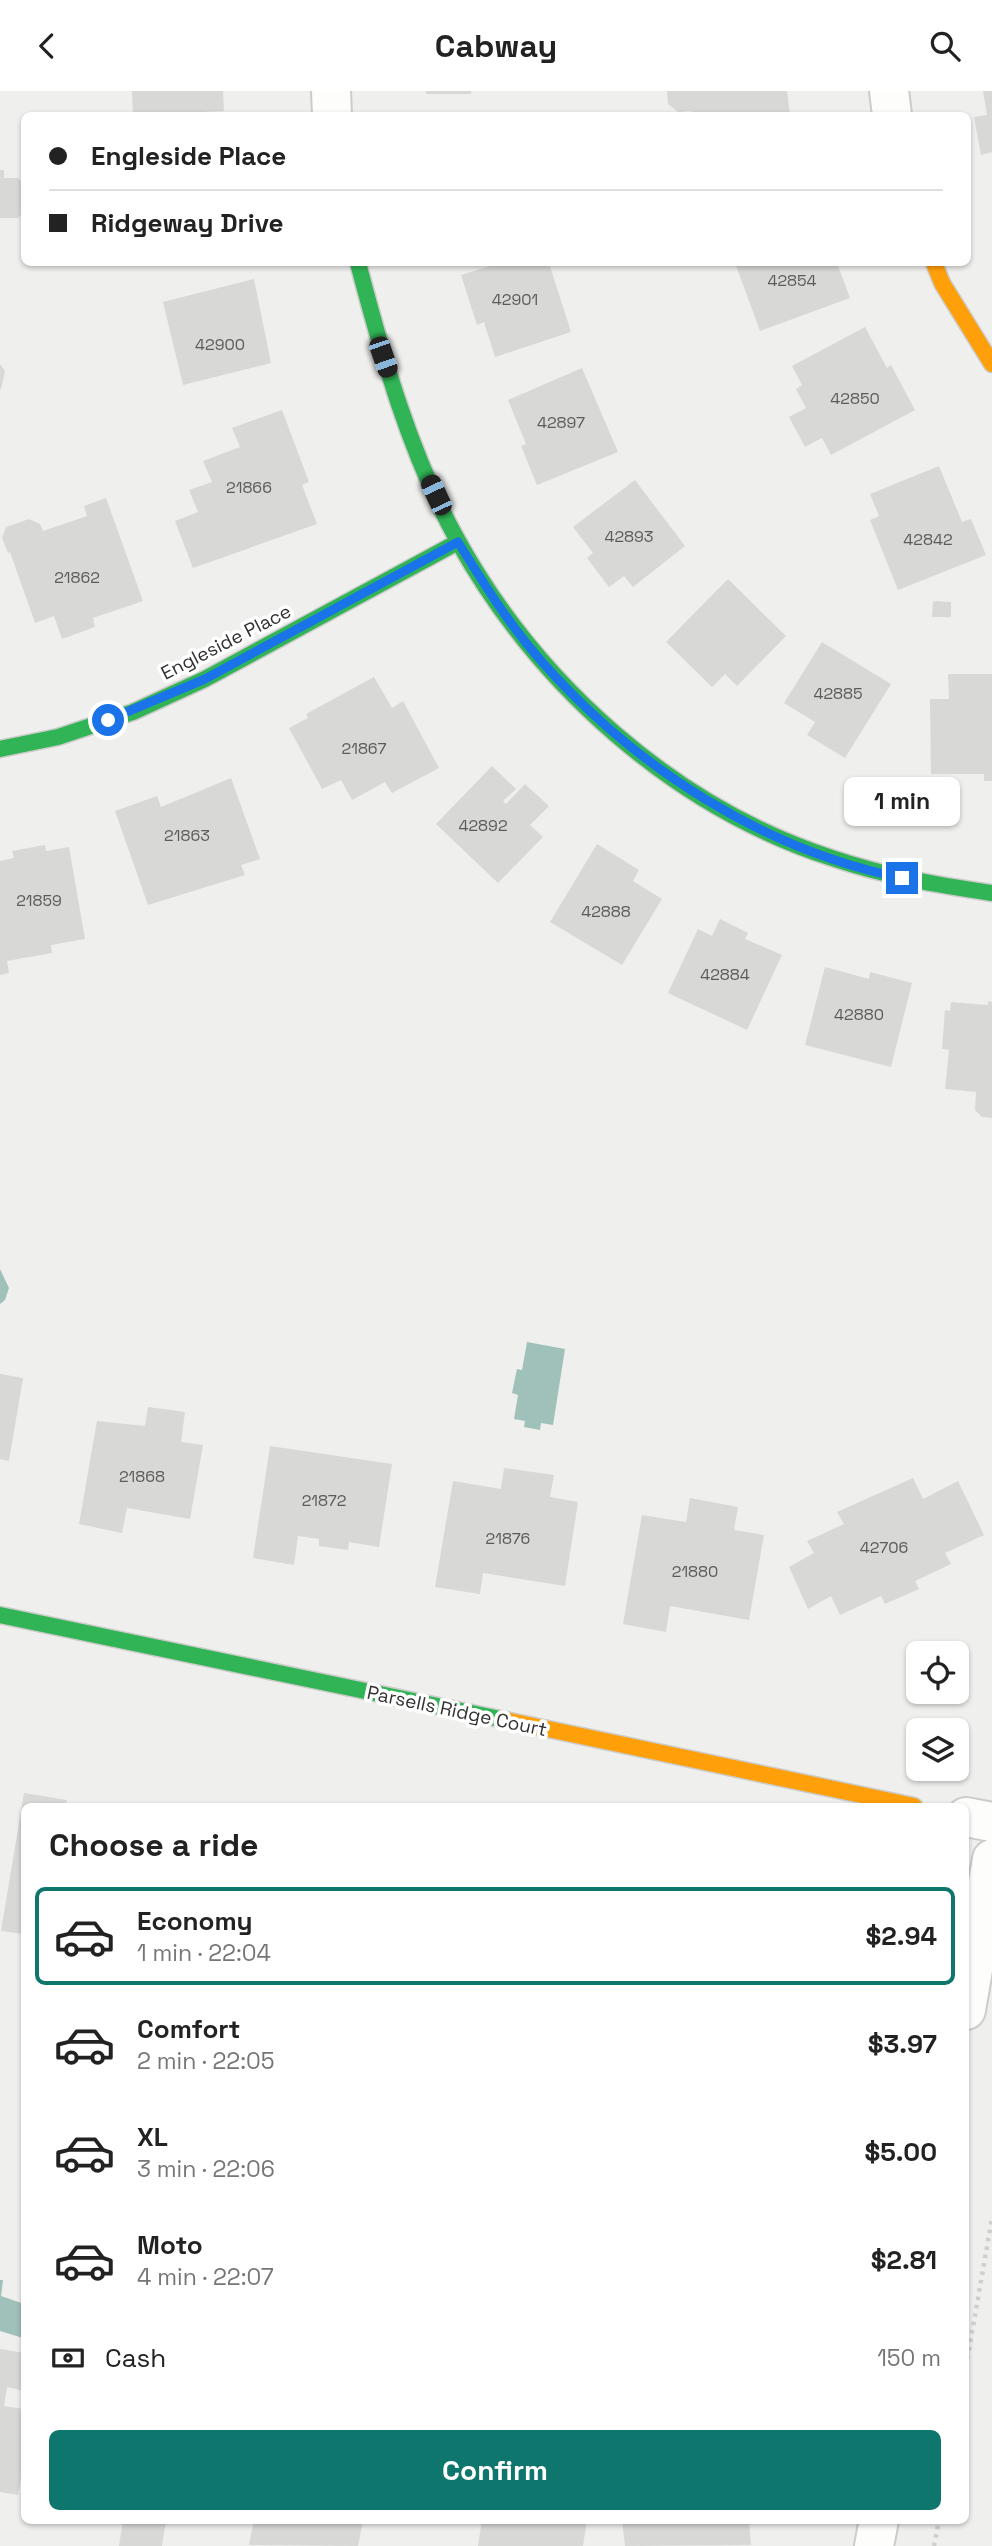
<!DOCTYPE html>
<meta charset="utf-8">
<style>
body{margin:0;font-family:"Space Grotesk",sans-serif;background:#f2f2f2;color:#222;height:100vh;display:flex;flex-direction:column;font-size:26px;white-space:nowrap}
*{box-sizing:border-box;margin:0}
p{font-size:23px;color:#767676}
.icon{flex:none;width:38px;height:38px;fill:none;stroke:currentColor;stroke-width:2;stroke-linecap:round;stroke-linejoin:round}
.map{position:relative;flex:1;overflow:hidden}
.panel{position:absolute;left:21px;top:1712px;width:948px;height:721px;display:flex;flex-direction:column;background:#fff;border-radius:10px;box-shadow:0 2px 5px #0004}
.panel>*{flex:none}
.top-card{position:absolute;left:21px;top:21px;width:950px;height:154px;border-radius:10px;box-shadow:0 2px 5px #0004;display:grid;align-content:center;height:154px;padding:0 28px;background:#fff}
.tools{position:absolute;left:906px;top:1550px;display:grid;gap:14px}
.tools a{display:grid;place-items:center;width:63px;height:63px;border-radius:10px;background:#fff;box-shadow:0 2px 5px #0004;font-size:35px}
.end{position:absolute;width:32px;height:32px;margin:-16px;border:9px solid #1a73e8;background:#fff;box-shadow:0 0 0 4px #fff}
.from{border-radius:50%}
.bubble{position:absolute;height:49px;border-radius:10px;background:#fff;box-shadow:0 2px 5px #0004;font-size:23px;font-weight:700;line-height:49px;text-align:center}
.car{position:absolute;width:21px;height:42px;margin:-21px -10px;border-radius:9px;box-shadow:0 0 5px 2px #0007;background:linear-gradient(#222 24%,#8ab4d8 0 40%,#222 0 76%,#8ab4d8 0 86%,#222 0)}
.top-card b{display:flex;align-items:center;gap:24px;height:66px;font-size:26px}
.top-card b+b{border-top:2px solid #e0e0e0}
.top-card i{width:18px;height:18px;background:#222}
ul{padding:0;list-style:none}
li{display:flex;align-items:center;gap:21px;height:98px;margin:0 14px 10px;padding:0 14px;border:4px solid transparent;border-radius:10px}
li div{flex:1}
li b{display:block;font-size:26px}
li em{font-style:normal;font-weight:700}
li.on{border-color:#0f766e}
li>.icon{width:63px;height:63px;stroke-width:1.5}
h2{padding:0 28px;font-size:32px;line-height:84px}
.pay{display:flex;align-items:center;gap:18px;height:77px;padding:0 28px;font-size:26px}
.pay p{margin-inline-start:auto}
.cta{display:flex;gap:14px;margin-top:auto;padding:14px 28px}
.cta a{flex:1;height:80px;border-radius:10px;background:#0f766e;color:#fff;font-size:28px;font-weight:700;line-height:80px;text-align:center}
header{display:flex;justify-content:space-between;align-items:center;height:91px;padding:0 28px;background:#fff;font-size:32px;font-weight:700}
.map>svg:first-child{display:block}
.water{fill:#9fc1ba}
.building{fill:#d8d8d7}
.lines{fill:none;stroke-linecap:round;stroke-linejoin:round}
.street-casing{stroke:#cccccb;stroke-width:42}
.fast-casing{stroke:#cccccb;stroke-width:19}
.slow-casing{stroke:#cccccb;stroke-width:19}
.path{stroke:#cfcfce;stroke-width:4.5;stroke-dasharray:3.5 5;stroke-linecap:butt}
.street{stroke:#fdfdfc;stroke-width:38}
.fast{stroke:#30b455;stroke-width:16}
.slow{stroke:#ff9f0a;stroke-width:16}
.route{stroke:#1a73e8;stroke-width:9}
.labels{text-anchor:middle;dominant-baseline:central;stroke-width:7;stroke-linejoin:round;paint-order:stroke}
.number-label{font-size:16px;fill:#5b5c5a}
.street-label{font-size:19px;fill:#303130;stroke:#fff}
</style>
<header><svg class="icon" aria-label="back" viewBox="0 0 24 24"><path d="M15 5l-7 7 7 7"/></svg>Cabway<svg class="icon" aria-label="search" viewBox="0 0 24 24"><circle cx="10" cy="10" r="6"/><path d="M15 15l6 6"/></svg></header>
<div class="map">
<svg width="992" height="2455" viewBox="0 0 992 2455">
<rect width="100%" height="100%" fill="#efefee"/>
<!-- water -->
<path class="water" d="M0,1178L9,1197L5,1209L0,1213Z
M527,1251L565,1258L553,1334L541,1332L540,1339L524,1336L525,1330L514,1328L518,1304L512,1302L517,1278L522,1279Z
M0,2189H3L1,2205L24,2213L23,2247L0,2240Z"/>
<!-- building -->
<path class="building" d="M132,0H223L224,20L133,24Z
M426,0H471V3H426Z
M667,0H787L790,24H693L692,20L678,21L668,13Z
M983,0H992V61L981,64L974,26L987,24Z
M0,79H4V87H18L24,93V121L18,127H0Z
M500,172H549L571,241L495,266L484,231L477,234L461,184Z
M735,172H837L850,207L760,240Z
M254,188L271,272L183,294L163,211Z
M865,236L887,277L891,274L915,319L831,364L822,347L805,356L789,326L806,317L796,298L802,294L792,275Z
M0,273L5,280L1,298H0Z
M582,277L618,361L537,394L521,355L526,353L508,309Z
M282,319L309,391L302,394L317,433L193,477L175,430L198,421L189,399L212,391L203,370L240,356L232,337Z
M939,375L962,431L971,428L986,464L898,499L870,429L879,425L870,403Z
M635,389L685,455L633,496L624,485L609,496L587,467L593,462L573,436Z
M106,407L143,510L93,527L95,536L62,548L54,525L35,532L10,461L8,462L2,447L6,436L29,428L40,433L43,440L87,425L84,415Z
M728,488L786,545L737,595L725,583L712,596L666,551Z
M933,510L951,511V526H932Z
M822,551L891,593L845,667L807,644L815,631L784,612Z
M948,583H992V690H984V683H931L930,608H949Z
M374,586L392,617L403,610L439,677L392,702L385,691L352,709L341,689L322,698L289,637L308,627L306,623Z
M492,675L516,698L503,710L506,713L525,693L549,715L530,734L543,746L498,792L436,733Z
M231,687L260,768L241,774L245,784L148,814L115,720L157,705L161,716Z
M597,753L639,779L633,790L662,808L622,874L550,831Z
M45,754L46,760L69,756L85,848L51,854L52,862L7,870L9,882L0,884V770L14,767L12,760Z
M720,828L748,842L745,848L782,864L747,939L668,902L698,838L712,845Z
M825,876L869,888L870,881L912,892L891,976L805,954Z
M988,910L992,911V1027L982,1026L975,1019L976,1001L945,998L949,959L942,958L945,919L950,920L951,911L988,914Z
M0,1283L23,1287L9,1370L0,1368Z
M148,1316L185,1321L181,1351L203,1354L190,1428L127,1417L122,1442L79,1433L97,1330L145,1335Z
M270,1355L392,1373L379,1456L349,1451L348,1459L319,1455V1448L298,1445L294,1474L253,1467Z
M504,1377L554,1384L550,1406L578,1411L565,1495L483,1482L480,1503L435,1496L453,1390L501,1398Z
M913,1387L923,1408L958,1390L984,1444L945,1462L951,1473L915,1490L919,1498L885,1513L881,1505L840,1524L831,1505L808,1518L789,1476L814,1462L807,1450L844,1433L837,1421Z
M690,1407L738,1416L734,1439L764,1444L749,1529L670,1515L666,1541L623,1533L642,1424L686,1431Z
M24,1702L67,1709L66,1715H24V1843L1,1840Z
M0,2258L24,2262V2300L7,2296L4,2315L24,2318V2369L18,2404L0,2401Z
M123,2429H166L162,2455H119Z
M254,2429H363L358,2455L249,2454Z
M482,2429H587L583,2455H478Z
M622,2429H749L751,2454L625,2455Z"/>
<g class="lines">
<defs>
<path id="street" d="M331,0L332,24
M889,0L892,24
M966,1726L992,1731
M966,1919L992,1768
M874,2455L879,2429"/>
<path id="fast" d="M358,172C383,267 410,364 458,450C538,594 674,716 832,767C885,785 937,794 992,802
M0,658L58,646L133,621L205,588L458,451
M0,1524L505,1629"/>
<path id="slow" d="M934,172L942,192L992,273
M505,1629L914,1715"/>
</defs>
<!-- street casing -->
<use href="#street" class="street-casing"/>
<!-- fast casing -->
<use href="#fast" class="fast-casing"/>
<!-- slow casing -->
<use href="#slow" class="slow-casing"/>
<!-- path -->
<path class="path" d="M966,2276L992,2127
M934,2455L939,2429"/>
<!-- street -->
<use href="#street" class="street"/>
<!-- fast -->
<use href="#fast" class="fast"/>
<!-- slow -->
<use href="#slow" class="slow"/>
</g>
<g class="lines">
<!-- route -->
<path class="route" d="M108,629L205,588L458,451C484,493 510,535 543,572C636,677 764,759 902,787"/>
</g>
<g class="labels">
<!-- number labels -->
<g class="number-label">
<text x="792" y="189">42854</text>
<text x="515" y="208">42901</text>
<text x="220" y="253">42900</text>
<text x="855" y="307">42850</text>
<text x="561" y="331">42897</text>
<text x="249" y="396">21866</text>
<text x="629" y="445">42893</text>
<text x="928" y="448">42842</text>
<text x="77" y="486">21862</text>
<text x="838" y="602">42885</text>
<text x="364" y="657">21867</text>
<text x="483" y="734">42892</text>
<text x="187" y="744">21863</text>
<text x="39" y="809">21859</text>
<text x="606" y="820">42888</text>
<text x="725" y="883">42884</text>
<text x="859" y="923">42880</text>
<text x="142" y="1385">21868</text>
<text x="324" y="1409">21872</text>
<text x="508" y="1447">21876</text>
<text x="884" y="1456">42706</text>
<text x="695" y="1480">21880</text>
</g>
<!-- street labels -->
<g class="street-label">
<text transform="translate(226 551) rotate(-27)">Engleside Place</text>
<text transform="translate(457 1620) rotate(12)">Parsells Ridge Court</text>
</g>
</g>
</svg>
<div class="tools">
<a><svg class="icon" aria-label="locate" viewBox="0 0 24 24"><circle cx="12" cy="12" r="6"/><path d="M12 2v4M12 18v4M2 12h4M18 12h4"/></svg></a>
<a><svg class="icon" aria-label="layers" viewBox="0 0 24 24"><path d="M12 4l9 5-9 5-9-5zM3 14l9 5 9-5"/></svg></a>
</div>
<i class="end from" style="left:108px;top:629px"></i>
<i class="end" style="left:902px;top:787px"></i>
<div class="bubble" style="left:844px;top:686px;width:116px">1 min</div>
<i class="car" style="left:383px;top:266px;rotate:161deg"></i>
<i class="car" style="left:436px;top:404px;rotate:335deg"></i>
<div class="top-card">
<b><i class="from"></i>Engleside Place</b>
<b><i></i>Ridgeway Drive</b>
</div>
<section class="panel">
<h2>Choose a ride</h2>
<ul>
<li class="on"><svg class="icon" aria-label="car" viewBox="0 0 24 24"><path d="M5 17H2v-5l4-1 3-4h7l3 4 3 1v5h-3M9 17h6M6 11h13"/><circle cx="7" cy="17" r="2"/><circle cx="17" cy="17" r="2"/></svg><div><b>Economy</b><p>1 min · 22:04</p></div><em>$2.94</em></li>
<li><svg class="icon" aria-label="car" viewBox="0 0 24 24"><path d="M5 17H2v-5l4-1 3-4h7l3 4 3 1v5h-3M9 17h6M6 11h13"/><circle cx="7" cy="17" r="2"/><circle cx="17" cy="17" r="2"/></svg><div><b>Comfort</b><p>2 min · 22:05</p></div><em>$3.97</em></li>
<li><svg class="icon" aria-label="car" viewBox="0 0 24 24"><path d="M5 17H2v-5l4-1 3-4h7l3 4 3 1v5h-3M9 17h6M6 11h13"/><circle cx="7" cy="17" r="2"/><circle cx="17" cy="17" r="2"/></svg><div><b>XL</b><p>3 min · 22:06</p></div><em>$5.00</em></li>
<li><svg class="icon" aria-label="car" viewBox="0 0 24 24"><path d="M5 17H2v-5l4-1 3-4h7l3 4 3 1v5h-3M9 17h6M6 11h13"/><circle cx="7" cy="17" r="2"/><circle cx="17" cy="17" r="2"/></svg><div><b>Moto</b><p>4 min · 22:07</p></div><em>$2.81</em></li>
</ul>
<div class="pay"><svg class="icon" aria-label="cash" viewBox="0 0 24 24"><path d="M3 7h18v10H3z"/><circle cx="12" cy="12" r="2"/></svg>Cash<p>150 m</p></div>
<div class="cta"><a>Confirm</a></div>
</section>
</div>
